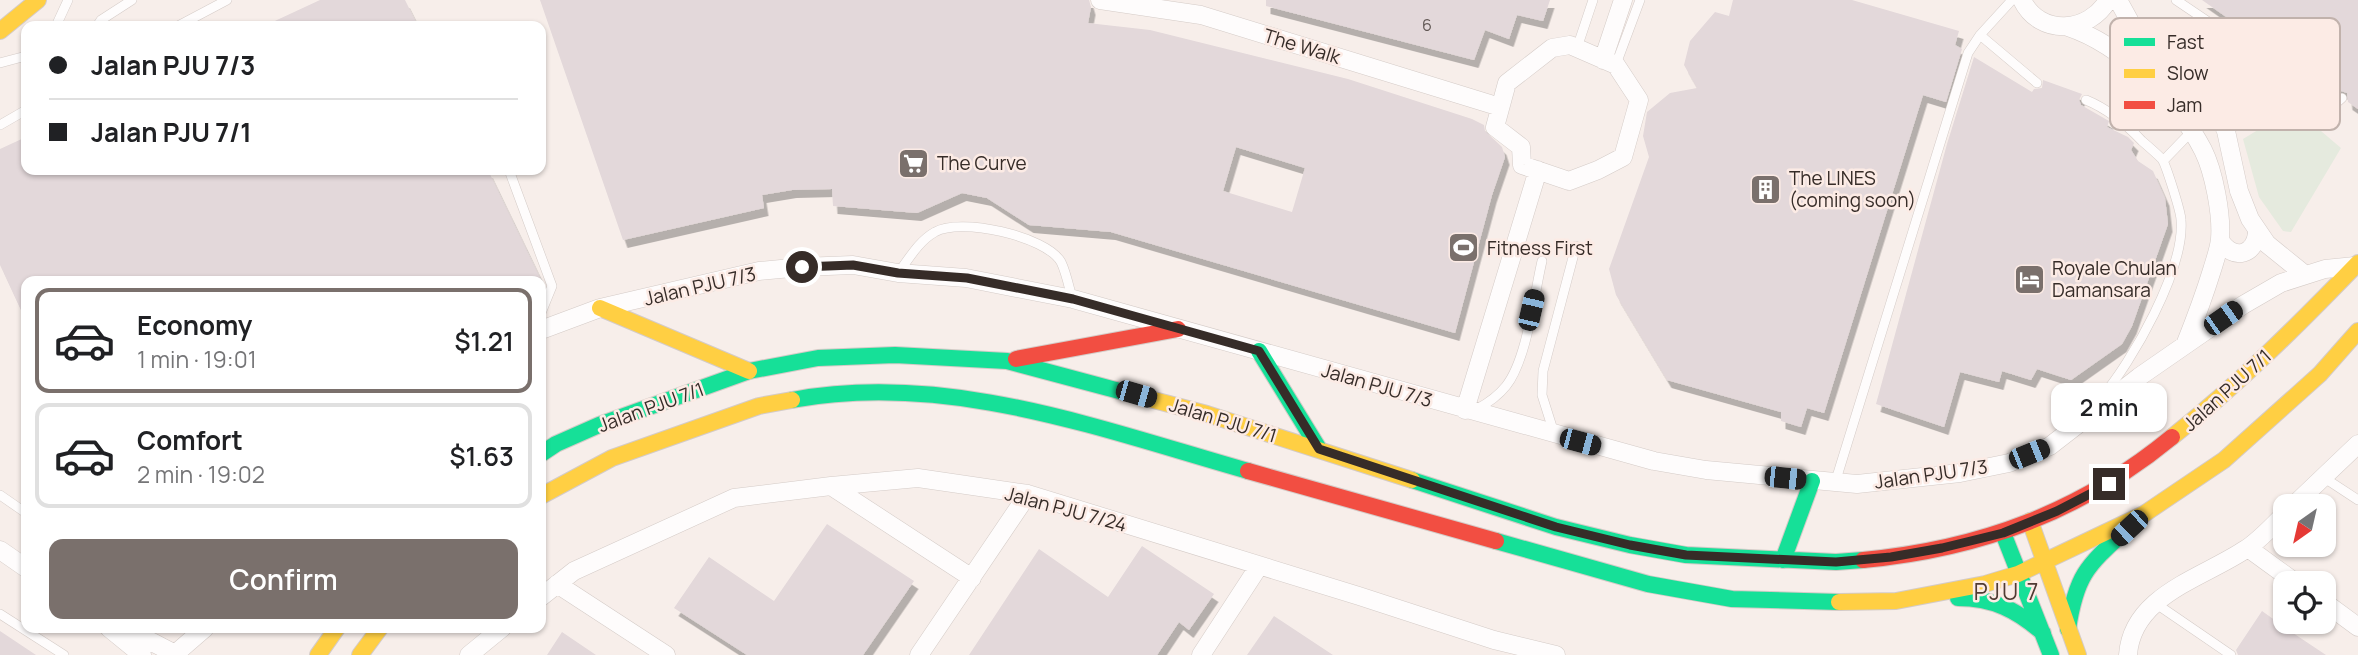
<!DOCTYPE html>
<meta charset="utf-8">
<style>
body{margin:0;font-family:Manrope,sans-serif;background:#f6f6f6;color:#202124;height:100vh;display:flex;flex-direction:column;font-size:26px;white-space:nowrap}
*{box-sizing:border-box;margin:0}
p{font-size:23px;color:#757577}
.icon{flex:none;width:38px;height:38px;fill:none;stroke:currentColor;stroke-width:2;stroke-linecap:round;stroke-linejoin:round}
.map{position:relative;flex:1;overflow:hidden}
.sheet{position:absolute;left:21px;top:276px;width:525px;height:357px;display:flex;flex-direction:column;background:#fff;border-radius:14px;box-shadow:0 2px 5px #0004}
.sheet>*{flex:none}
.hud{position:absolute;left:21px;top:21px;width:525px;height:154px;border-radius:14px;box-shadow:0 2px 5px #0004;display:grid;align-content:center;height:154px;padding:0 28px;background:#fff}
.needle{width:46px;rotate:214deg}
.buttons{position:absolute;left:2273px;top:494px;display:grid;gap:14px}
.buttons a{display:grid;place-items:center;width:63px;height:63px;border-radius:14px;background:#fff;box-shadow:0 2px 5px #0004;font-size:35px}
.end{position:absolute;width:32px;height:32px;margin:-16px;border:9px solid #362c28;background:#fff;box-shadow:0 0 0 4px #fff}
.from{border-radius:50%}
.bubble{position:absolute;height:49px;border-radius:14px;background:#fff;box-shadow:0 2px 5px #0004;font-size:23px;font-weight:600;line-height:49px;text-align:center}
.car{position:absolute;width:21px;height:42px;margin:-21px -10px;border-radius:9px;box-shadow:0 0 5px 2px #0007;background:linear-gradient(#222 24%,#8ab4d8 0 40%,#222 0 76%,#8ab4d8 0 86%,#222 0)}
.hud b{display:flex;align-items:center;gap:24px;height:66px;font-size:26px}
.hud b+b{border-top:2px solid #e0e0e0}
.hud i{width:18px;height:18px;background:#202124}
ul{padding:12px 0 0;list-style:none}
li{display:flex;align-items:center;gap:21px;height:105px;margin:0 14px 10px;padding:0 14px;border:4px solid #e0e0e0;border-radius:14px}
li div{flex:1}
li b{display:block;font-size:26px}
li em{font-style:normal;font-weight:600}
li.on{border-color:#7a706c}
li>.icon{width:63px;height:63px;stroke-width:1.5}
.cta{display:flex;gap:14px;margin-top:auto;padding:14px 28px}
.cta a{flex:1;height:80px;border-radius:14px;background:#7a706c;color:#fff;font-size:28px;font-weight:600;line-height:80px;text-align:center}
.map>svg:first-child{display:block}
.green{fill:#e5eade}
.building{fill:#e3d8da;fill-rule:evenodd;filter:url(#shadow)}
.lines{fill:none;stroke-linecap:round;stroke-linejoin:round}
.lane-casing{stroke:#d4cbc7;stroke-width:10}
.street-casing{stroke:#d4cbc7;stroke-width:19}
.fast-casing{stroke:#d4cbc7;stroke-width:18}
.slow-casing{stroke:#d4cbc7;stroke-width:18}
.jam-casing{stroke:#d4cbc7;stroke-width:18}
.lane{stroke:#fefcfc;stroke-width:9}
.street{stroke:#fefcfc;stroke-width:18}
.fast{stroke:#16e098;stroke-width:16}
.slow{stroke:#ffcf43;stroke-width:16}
.jam{stroke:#f24e42;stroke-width:16}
.route{stroke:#362c28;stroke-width:9}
.labels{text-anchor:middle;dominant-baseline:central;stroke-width:5;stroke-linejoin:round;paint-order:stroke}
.number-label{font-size:16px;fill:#615754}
.street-label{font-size:19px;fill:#362c28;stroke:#fcebe5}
.poi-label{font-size:19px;fill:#362c28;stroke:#fcebe5;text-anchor:start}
.quarter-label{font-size:23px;letter-spacing:2px;fill:#503b33;stroke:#fcebe5}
.key{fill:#fcebe5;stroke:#c1b2ac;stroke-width:2}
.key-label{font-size:19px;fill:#362c28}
</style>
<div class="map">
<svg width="2358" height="655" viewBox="0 0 2358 655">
<defs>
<filter id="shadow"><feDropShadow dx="4.5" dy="8" stdDeviation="0" flood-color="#0004"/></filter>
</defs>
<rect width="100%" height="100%" fill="#f7eeea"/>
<!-- green -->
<path class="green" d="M2288,103L2341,148L2291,232L2283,231L2259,197L2243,139L2271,122Z"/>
<!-- building -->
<path class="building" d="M320,0H405L418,26H264Z
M540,0H1089L1091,7L1088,23L1150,30L1348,79L1472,119L1484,125L1485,131L1502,147L1505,157L1492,195L1455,333L1111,232L1029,225L987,198L962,193L917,213L833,206L832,189L792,190L762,195L764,208L623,240ZM1236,147L1305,168L1292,212L1223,191Z
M1266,0H1550L1543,21L1517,15L1509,39L1485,30L1474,60L1266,6Z
M1733,0H1852L1959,31L1955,45L1962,49L1946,102L1923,95L1824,413L1807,408L1801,427L1781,421V412L1667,380L1616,295L1609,269L1649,157L1643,136L1647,112L1670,93L1697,88L1684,65L1690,41L1715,12L1729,16Z
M2202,0H2358V109L2348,102L2347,93L2341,91L2336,94Z
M1974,57L2032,92L2034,89L2042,88L2043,80L2082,94L2079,100L2081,105L2109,121L2107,127L2128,137L2134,143L2131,150L2138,161L2153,171L2165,198L2168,224L2132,326L2122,344L2071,380L2037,369L2031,380L2002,371L1999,382L1960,372L1944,427L1876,404L1947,144Z
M26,137V170H488L542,282H26V321L0,265V149Z
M827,524L914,581L863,655H747L674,608L709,557L774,601Z
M1142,546L1214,594L1189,630L1179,622L1157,655H969L1039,549L1108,597Z
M2262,611L2293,633L2326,655H2238L2236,650Z
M1274,616L1333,655H1247Z
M0,631L36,655H0Z
M562,632L596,655H547Z"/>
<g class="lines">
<defs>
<path id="lane" d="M2176,0L2333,106L2342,98
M56,26L68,0
M97,26L101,20L132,0
M178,26L227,0
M1980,35L2037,83
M1579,42L1593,0
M1618,59L1640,0
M0,63L26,56
M2086,100C2108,109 2126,124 2142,141C2149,147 2156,153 2162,159C2166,165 2181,212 2181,220C2185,269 2132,362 2101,398
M2222,119C2245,106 2261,90 2274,66
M0,125L26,110
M2226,131C2254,117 2270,101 2285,74
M2163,161L2191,132
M509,170L552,286L541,313
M899,272C910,257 919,241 935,232C960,217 1046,236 1061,262C1066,272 1069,287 1072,298
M1477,409C1488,403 1498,396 1506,386C1527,360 1534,295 1542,261
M1554,433L1542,395L1543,371L1576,246
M2323,477L2358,500
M1835,483L1968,53L1980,35L2012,0
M0,495L26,513
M2155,603L2231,655
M0,614L64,655"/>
<path id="street" d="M1100,0L1201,15L1500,107
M2022,0C2040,37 2089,33 2108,0
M2118,0L2134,29L2184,72L2218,113L2226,131L2239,191L2250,219L2267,244L2304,274
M2068,27C2122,45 2177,100 2203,150C2214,172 2222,215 2220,239C2219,249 2215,260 2212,270C2204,296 2195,320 2185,345
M1570,45L1616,65L1639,100L1623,157L1598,170L1569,181L1522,165L1521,147L1495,127L1507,83L1552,48Z
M1603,60L1623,0
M2220,240C2233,262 2257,255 2257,230
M541,330L600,308L759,271L802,267L853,265L898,273L966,278L1073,299L1654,461L1706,470L1857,484L1960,473L2009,463L2050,446L2139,377L2243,305L2281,283L2325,269L2355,266
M1465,410L1538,170
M831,486L972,578
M2293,506L2358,444
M2248,548L2296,583
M0,550L26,568
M557,584L666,655
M541,597L574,571L734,498L831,486L918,478L1028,494L1359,596L1494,640L1556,655
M2324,602L2358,627
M109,628L142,655
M125,628L177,655
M175,654L205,628
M469,655L502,628
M919,655L1028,494
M1201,655L1259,566
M2128,655C2132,595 2203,578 2246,549C2260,540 2273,525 2286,513"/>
<path id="fast" d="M1259,351L1319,449
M792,400C947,371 1100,429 1248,471
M541,454L556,444L599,425L749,371L818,358L895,355L1007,361L1127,393
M1412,480L1556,527L1630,545L1686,555L1836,562L1863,560
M2003,533L2051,655
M1496,541L1648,584L1732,599L1839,602
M1783,560L1812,481
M1958,598C1993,598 2017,610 2043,633
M2068,629C2076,575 2087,566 2126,530"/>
<path id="slow" d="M0,31L38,0
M600,308L749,371
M1127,393L1207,414L1412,480
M2172,437C2239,384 2299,324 2358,263
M541,496L612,458L759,406L792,400
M2030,521L2078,655
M1839,602L1896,601L1985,584L2018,574L2144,514L2224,460L2320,374L2358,331
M318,655L337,628
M360,655L380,628"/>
<path id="jam" d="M1016,359L1178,329
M1248,471L1496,541
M1863,560C1980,549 2081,512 2172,437"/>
</defs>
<!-- lane casing -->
<use href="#lane" class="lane-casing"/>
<!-- street casing -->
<use href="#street" class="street-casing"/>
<!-- fast casing -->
<use href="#fast" class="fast-casing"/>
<!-- slow casing -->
<use href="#slow" class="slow-casing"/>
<!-- jam casing -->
<use href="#jam" class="jam-casing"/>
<!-- lane -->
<use href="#lane" class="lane"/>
<!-- street -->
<use href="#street" class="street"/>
<!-- fast -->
<use href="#fast" class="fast"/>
<!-- slow -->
<use href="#slow" class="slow"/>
<!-- jam -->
<use href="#jam" class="jam"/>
</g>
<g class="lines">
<!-- route -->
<path class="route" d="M802,267L853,265L898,273L967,278L1073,299L1259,351L1319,449L1556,527L1630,545L1686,555L1836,562L1891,557L1942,548L2003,533L2057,511L2109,484"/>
</g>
<!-- icons -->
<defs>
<symbol id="supermarket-square" viewBox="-11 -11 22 22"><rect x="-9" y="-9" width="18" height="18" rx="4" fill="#7a706c" stroke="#fcebe5"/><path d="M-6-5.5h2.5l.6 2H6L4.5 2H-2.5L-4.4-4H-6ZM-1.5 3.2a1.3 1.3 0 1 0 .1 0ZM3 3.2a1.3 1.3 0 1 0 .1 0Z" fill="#fff"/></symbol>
<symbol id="building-square" viewBox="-11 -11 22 22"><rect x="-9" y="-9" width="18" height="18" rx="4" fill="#7a706c" stroke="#fcebe5"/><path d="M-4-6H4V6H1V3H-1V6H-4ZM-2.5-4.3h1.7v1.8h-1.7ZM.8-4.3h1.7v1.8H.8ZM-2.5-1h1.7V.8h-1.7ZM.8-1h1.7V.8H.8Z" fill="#fff"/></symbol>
<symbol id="stadium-square" viewBox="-11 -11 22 22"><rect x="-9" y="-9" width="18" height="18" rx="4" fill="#7a706c" stroke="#fcebe5"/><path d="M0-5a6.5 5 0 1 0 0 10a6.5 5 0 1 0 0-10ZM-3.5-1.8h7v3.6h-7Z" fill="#fff"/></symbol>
<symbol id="hotel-square" viewBox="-11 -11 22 22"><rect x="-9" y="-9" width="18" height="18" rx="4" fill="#7a706c" stroke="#fcebe5"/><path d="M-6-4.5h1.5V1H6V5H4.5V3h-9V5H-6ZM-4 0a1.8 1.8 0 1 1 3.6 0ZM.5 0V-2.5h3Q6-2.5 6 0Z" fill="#fff"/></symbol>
</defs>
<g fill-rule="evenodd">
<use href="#supermarket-square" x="896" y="146" width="35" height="35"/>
<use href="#building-square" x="1748" y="172" width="35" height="35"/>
<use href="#stadium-square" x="1446" y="230" width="35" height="35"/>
<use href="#hotel-square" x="2012" y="262" width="35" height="35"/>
</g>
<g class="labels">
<!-- number labels -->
<g class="number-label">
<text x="1427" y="25">6</text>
</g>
<!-- street labels -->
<g class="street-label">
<text transform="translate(1302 46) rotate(17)">The Walk</text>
<text transform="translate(700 286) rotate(-13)">Jalan PJU 7/3</text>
<text transform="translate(1377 385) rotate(16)">Jalan PJU 7/3</text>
<text transform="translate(2227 390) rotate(-42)">Jalan PJU 7/1</text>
<text transform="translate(651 407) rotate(-20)">Jalan PJU 7/1</text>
<text transform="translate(1223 420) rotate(17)">Jalan PJU 7/1</text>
<text transform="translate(1931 474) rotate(-8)">Jalan PJU 7/3</text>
<text transform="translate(1066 509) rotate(15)">Jalan PJU 7/24</text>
</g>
<!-- poi labels -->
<g class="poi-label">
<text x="937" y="163">The Curve</text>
<text x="1789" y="178">The LINES<tspan x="1789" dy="22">(coming soon)</tspan></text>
<text x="1487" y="248">Fitness First</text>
<text x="2052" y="268">Royale Chulan<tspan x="2052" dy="22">Damansara</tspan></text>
</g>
<!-- quarter labels -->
<g class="quarter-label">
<text x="2007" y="591">PJU 7</text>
</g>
</g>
<!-- legend -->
<rect x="2110" y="18" width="230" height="112" rx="10" class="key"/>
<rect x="2124" y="38" width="31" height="8" fill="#16e098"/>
<rect x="2124" y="69" width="31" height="9" fill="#ffcf43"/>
<rect x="2124" y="101" width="31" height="8" fill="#f24e42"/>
<g class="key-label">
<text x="2167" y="49">Fast</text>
<text x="2167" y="80">Slow</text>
<text x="2167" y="112">Jam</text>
</g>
</svg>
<div class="buttons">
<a><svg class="needle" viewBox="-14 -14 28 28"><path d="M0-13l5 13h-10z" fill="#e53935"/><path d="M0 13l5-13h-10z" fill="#757577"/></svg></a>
<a><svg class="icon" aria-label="locate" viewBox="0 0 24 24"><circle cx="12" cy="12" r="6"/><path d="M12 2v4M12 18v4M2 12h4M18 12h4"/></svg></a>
</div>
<i class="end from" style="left:802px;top:267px"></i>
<i class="end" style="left:2109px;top:484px"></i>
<div class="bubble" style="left:2051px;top:383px;width:116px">2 min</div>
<i class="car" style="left:1531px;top:310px;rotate:13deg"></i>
<i class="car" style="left:2223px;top:318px;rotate:55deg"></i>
<i class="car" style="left:1136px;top:394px;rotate:106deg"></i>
<i class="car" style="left:1580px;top:442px;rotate:105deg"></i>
<i class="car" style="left:2029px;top:454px;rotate:68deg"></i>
<i class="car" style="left:1785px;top:478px;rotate:96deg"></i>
<i class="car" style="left:2129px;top:528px;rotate:227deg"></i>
<div class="hud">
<b><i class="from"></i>Jalan PJU 7/3</b>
<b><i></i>Jalan PJU 7/1</b>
</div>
<section class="sheet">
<ul>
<li class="on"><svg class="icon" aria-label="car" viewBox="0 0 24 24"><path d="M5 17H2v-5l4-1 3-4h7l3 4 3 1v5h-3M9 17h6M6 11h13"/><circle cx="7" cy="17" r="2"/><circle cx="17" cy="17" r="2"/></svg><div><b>Economy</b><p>1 min · 19:01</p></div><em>$1.21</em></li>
<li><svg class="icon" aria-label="car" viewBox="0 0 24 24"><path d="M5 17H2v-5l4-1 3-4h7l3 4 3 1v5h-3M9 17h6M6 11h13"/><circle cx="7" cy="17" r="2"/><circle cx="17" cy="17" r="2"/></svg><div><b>Comfort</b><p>2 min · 19:02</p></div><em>$1.63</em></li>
</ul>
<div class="cta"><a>Confirm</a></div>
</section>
</div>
